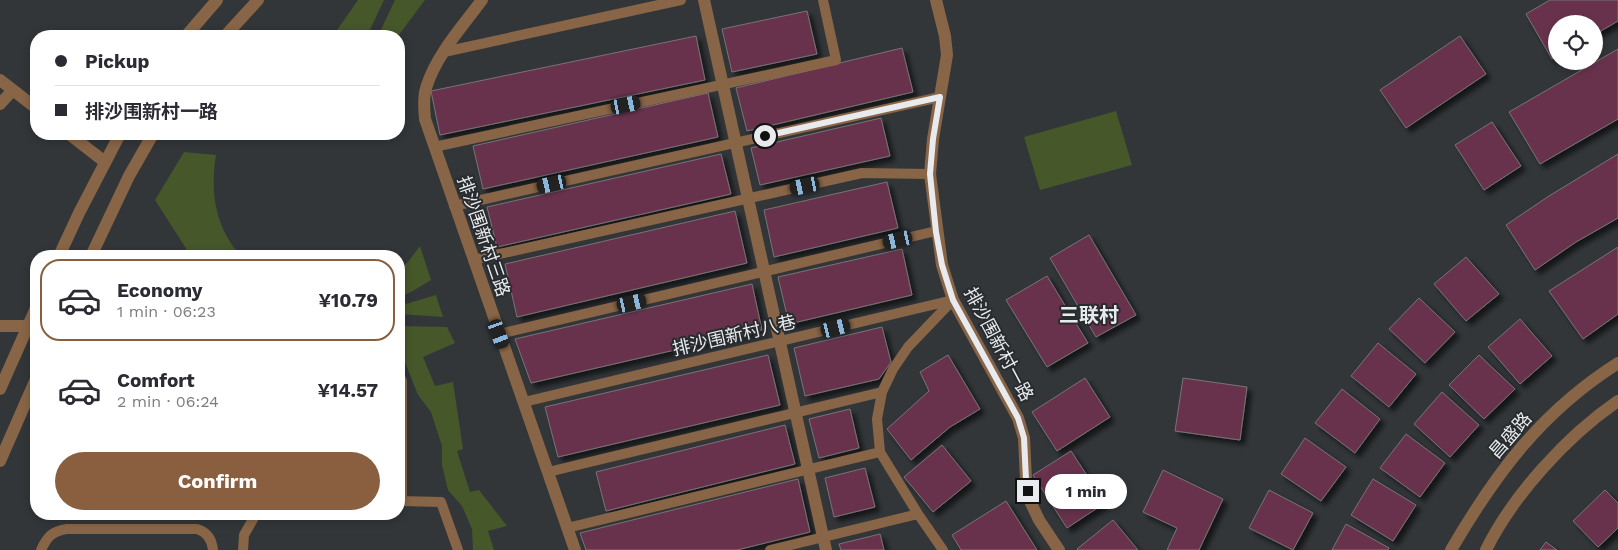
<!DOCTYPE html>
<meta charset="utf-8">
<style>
body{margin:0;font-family:"Work Sans","Noto Sans SC",sans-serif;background:#f7f7f7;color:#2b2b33;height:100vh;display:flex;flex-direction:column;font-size:19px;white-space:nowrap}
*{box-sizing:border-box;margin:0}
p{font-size:16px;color:#7c7c81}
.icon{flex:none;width:28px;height:28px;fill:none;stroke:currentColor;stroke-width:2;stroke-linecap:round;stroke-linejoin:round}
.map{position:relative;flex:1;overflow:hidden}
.side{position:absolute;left:30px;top:250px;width:375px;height:270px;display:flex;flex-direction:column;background:#fff;border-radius:20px;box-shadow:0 2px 8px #0003}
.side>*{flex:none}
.guide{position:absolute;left:30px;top:30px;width:375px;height:110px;border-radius:20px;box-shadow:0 2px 8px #0003;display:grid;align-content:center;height:110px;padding:0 25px;background:#fff}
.controls{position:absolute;left:1548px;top:15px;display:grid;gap:10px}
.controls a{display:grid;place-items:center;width:55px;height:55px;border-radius:50%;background:#fff;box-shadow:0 2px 8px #0003;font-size:25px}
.end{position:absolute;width:22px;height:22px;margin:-11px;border:6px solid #e8eaed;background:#111;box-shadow:0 0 0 2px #111}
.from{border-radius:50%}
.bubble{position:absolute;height:35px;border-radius:18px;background:#fff;box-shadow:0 2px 8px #0003;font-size:16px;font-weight:700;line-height:35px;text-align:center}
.car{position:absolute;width:15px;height:30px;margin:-15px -8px;border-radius:6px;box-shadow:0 0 4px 1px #0007;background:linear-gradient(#222 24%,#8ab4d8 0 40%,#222 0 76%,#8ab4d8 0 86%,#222 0)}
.guide b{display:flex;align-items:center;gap:18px;height:48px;font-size:19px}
.guide b+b{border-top:1px solid #e1e1e2}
.guide i{width:12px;height:12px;background:#2b2b33}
ul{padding:9px 0 0;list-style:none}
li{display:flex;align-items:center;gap:15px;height:82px;margin:0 10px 8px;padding:0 15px;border:2px solid transparent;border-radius:20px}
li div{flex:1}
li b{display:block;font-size:19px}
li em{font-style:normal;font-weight:700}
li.active{border-color:#895f40}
li>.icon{width:45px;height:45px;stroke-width:1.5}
.primary-button{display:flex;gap:10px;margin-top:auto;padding:10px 25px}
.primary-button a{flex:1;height:58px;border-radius:30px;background:#895f40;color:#fff;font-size:20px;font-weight:700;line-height:58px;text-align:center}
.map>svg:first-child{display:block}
.green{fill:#46572a}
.building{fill:#67334d;stroke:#787375;filter:url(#shadow)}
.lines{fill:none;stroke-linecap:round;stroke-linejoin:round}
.service{stroke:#886546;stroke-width:10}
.minor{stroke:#886546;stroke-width:12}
.tertiary{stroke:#886546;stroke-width:12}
.route{stroke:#e8eaed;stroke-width:6}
.labels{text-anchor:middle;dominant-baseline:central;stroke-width:4;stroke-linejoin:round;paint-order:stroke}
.street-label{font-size:18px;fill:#e8eaed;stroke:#282c2f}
.quarter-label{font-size:20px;font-weight:bold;fill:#e8eaed;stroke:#282c2f}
</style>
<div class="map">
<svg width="1618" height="550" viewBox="0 0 1618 550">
<defs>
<filter id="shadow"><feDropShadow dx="4.5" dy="4.5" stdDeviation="2.5" flood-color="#0009"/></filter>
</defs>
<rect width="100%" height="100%" fill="#323639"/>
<!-- green -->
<path class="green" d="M358,0H384L367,36H333Z
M395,0H425L398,36H378Z
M1116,111L1132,165L1040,190L1024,137Z
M184,152L216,155C210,193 215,227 241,256H193L187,250L155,200Z
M420,246L431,280L411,292L399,297V270L408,262Z
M436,295L443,317L399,314V306Z
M399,326L447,327L455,343L423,357L435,386L453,382L463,449L457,451L470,492L479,490L507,526L488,531L494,550H473L472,529L462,506L448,490L442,465V446L431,412L418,395L399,347Z"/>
<!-- building -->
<path class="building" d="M1550,0H1618V21L1594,35V24H1556V56L1552,59L1526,14Z
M807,11L817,54L732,72L722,29Z
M696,36L705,80L440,135L431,91Z
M1460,36L1486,74L1406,128L1380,90Z
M902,48L913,92L747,131L736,88Z
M1618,49V119L1540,164L1509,112Z
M708,93L718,137L483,189L473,146Z
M881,118L890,156L760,185L751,148Z
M1492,122L1521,166L1484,190L1455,145Z
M721,154L731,194L497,247L487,207Z
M1618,154V218L1576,242L1535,270L1506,225L1549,196Z
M887,182L898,228L774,257L764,210Z
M735,211L747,263L517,317L505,264Z
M1089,235L1136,315L1096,337L1050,258Z
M1618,247V314L1583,339L1549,291Z
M902,249L912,295L789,324L778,277Z
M1466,257L1499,294L1466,321L1434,284Z
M1047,276L1088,343L1047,367L1006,300Z
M752,284L762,330L531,383L515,339Z
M1419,298L1455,332L1425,363L1389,329Z
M1520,319L1552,356L1520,384L1488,347Z
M882,327L891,362L879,379L805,396L794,348Z
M1378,343L1416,374L1389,407L1351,376Z
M768,355L780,405L558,457L545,407Z
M948,355L980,409L950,427L911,460L887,429L929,391L920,372Z
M1479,355L1515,389L1484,419L1449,385Z
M1085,378L1110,417L1057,451L1032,412Z
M1183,378L1247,387L1240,440L1175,431Z
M1342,389L1380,419L1355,453L1315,423Z
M1442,392L1479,425L1450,457L1414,424Z
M850,409L859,448L819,458L809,419Z
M785,425L795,464L606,511L596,472Z
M1406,434L1445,463L1420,497L1380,468Z
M1305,438L1346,467L1321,501L1281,474Z
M942,445L971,481L933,512L904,477Z
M1071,451L1105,503L1067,528L1033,475Z
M865,468L875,507L834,517L825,478Z
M1163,470L1223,499L1199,550H1167L1177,528L1143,512Z
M798,479L810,532L737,550H586L580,533Z
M1373,479L1416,505L1393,541L1351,515Z
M1269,490L1313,513L1293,550L1249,528Z
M1605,490L1618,503V528L1598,547L1573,521Z
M1006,501L1037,550H961L952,535Z
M1113,520L1138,550H1078L1077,549Z
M1346,524L1389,548L1388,550H1332Z
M880,534L884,550H841L839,544Z
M1546,542L1557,550H1540Z"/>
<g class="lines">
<!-- service -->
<path class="service" d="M444,52L681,0
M434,147L836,60L823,0
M454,206L940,97
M473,260L862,173L930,174
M499,334L936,231
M399,375L402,381V501
M524,402L953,300
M548,472L882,392
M399,501L441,502L458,550
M567,528L880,452
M41,550C47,537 52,531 67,529H197C207,532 212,539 213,550
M243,550L244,535L256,514
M770,550L918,514
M943,550L918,514L880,452L877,419L882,392L893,369L908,347L952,301"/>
<!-- minor -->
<path class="minor" d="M482,0C462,27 436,55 426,88C423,98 424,109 425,119L575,550
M704,0L826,550
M936,0L945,36L947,55L933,139L930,174L942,265L953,300L1018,418L1024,438L1026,480L1030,501L1039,520L1059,550
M0,80L36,108
M0,104L13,90
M69,134L105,162
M0,326H28"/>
<!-- tertiary -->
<path class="tertiary" d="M186,36L217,0
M225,36L258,0
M59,256L79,213L120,134
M91,256L129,176L153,134
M0,389L36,308
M0,461L36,379
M1451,550C1496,473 1541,412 1618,363
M1486,550C1513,495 1567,436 1618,401"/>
</g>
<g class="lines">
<!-- route -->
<path class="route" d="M765,136L940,97L933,139L930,174L936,232L942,265L953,300L1018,418L1024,438L1026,480L1028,491"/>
</g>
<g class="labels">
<!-- street labels -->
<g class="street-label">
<text transform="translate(484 236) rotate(71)">排沙围新村三路</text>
<text transform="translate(734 335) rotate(-13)">排沙围新村八巷</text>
<text transform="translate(999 344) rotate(62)">排沙围新村一路</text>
<text transform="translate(1510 435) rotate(-49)">昌盛路</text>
</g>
<!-- quarter labels -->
<g class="quarter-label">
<text x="1089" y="315">三联村</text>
</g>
</g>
</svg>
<div class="controls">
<a><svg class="icon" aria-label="locate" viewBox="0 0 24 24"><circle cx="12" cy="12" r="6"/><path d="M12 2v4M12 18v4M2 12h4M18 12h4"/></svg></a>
</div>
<i class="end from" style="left:765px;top:136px"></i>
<i class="end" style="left:1028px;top:491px"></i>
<div class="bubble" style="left:1045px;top:474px;width:82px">1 min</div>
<i class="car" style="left:626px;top:105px;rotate:78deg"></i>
<i class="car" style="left:552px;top:184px;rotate:257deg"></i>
<i class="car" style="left:805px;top:186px;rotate:258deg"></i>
<i class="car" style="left:898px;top:240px;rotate:257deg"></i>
<i class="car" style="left:632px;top:303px;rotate:77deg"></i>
<i class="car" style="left:836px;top:328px;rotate:76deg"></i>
<i class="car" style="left:499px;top:334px;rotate:160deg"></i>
<div class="guide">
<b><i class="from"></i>Pickup</b>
<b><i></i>排沙围新村一路</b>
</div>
<section class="side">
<ul>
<li class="active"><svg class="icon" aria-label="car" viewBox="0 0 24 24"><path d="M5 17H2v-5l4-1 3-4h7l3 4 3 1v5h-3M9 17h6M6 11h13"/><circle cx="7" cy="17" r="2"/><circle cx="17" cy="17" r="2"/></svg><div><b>Economy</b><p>1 min · 06:23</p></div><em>¥10.79</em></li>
<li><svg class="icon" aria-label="car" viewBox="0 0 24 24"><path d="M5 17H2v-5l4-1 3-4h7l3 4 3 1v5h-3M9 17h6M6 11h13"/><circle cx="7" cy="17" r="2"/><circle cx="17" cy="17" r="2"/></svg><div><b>Comfort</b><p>2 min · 06:24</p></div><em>¥14.57</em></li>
</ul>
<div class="primary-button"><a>Confirm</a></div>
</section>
</div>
